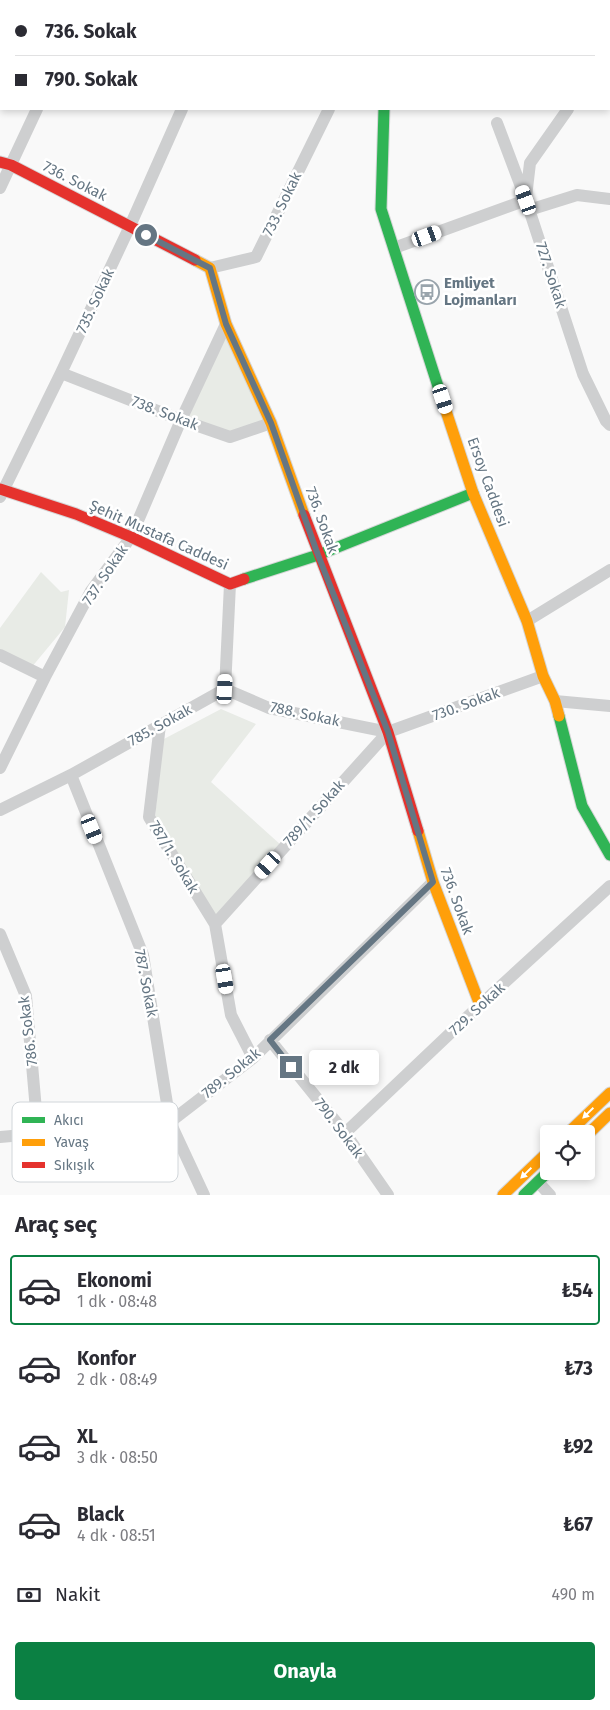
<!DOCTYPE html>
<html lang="tr">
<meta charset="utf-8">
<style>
body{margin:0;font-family:"Fira Sans",sans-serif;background:#f7f7f7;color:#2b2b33;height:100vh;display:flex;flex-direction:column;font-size:19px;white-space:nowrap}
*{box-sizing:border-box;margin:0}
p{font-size:16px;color:#7c7c81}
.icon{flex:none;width:28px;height:28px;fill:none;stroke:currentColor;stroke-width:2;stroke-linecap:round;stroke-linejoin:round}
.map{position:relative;height:1195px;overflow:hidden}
.sheet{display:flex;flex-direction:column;background:#fff;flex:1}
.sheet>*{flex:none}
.top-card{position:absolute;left:0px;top:0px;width:610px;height:110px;box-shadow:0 2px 8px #0003;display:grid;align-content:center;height:110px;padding:0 15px;background:#fff}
.buttons{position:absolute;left:540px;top:1125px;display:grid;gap:10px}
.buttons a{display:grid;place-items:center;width:55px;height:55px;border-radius:5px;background:#fff;box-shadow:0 2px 8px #0003;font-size:25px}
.end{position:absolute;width:22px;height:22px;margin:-11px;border:6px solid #657683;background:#fff;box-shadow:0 0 0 2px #fff}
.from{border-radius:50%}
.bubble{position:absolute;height:35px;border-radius:5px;background:#fff;box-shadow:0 2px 8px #0003;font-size:16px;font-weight:700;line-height:35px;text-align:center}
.car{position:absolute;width:15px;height:30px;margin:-15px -8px;border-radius:6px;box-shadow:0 0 4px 1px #0007;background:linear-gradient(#fff 24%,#345 0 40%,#fff 0 76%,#345 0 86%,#fff 0)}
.top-card b{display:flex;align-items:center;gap:18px;height:48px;font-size:19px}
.top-card b+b{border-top:1px solid #e1e1e2}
.top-card i{width:12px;height:12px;background:#2b2b33}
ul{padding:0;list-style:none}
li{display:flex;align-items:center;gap:15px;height:70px;margin:0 10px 8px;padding:0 5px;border:2px solid transparent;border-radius:5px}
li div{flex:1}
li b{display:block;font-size:19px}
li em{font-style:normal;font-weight:700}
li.on{border-color:#0b8043}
li>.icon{width:45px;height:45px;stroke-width:1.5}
h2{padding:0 15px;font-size:22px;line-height:60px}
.pay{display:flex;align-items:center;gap:12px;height:55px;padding:0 15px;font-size:19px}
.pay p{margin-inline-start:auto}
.action{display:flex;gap:10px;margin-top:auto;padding:10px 15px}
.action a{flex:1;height:58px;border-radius:5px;background:#0b8043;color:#fff;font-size:20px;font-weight:700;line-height:58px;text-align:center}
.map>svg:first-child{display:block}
.green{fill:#e8ebe6}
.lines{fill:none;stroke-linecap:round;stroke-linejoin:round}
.fast-casing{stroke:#d5d6d7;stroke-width:13}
.slow-casing{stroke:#d5d6d7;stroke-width:13}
.jam-casing{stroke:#d5d6d7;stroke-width:13}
.street{stroke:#cecfd0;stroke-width:12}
.fast{stroke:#30b455;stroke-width:11}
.slow{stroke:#ff9f0a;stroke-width:11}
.jam{stroke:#e5322d;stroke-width:11}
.oneway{fill:#fff}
.route{stroke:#657683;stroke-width:6}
.labels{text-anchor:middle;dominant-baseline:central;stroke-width:5;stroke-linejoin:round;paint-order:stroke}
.street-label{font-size:15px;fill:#657683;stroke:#fff}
.poi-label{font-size:15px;font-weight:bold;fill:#657683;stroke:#fff;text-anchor:start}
.key{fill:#fff;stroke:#d1d6da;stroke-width:1}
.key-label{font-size:14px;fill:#657683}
</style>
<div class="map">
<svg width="610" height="1195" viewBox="0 0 610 1195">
<rect width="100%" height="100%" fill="#f9f9f9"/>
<!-- green -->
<path class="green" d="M226,336L266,421L230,433L188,418Z
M41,572L61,592L69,590L65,627L31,668L0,650V628Z
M221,709L256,724L211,782L281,845L215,919L155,819L162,740Z"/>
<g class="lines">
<defs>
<path id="fast" d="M384,109L381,209L444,405
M244,579L318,555L473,493
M559,716L582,806L610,855
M524,1195L549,1171"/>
<path id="slow" d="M195,260L210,268L226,324L271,423L304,515
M444,405L473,493L527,621L543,676L555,701L559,716
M418,831L433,882L480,1005
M567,1134L610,1093
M586,1136L610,1113
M503,1195L549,1151"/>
<path id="jam" d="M392,0V1
M0,162L11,165L195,260
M0,489L76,514L131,537L230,584L244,579
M304,515L388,732L418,831"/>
</defs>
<!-- fast casing -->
<use href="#fast" class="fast-casing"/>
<!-- slow casing -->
<use href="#slow" class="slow-casing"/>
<!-- jam casing -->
<use href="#jam" class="jam-casing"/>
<!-- street -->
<path class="street" d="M163,0L166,1
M592,0L593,1
M87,1V0
M229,1L230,0
M609,18L610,19
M609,51L610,49
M0,52H1
M497,123L526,200L583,374L606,421L610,425
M0,188L37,109
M526,197L530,163L568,109
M529,210L577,195L610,199
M394,248L526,200
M210,268L256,257L329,109
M61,373L181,420L230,437L271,423
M0,497L61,373L130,226L182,109
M527,621L610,570
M0,655L45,677
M225,689L269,708L388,732
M555,701L610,706
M160,725L149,817L215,924
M0,768L45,677L91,591L131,537L181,420L226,324
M71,775L143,955L170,1122L204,1195
M0,810L71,775L225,689L230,584
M0,934L26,996L38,1133
M270,1040L345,1133L388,1195
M253,1058L231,1015L215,924L388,732L543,676
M345,1133L480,1005L610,886
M0,1137L170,1122L253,1058L433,882
M538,1182L550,1195"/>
<!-- fast -->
<use href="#fast" class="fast"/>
<!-- slow -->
<use href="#slow" class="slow"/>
<!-- jam -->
<use href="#jam" class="jam"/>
</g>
<!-- one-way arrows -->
<defs><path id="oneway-solid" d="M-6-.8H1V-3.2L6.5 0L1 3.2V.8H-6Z" transform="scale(1.25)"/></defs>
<g class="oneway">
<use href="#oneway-solid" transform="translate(588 1113) rotate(136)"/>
<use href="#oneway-solid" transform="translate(526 1173) rotate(136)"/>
</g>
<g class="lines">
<!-- route -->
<path class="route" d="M146,235L210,268L226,324L271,423L318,555L388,732L433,882L270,1040L291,1067"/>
</g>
<!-- icons -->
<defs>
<symbol id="bus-ring" viewBox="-11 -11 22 22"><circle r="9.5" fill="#fff" stroke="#99a4ac" stroke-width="1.5"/><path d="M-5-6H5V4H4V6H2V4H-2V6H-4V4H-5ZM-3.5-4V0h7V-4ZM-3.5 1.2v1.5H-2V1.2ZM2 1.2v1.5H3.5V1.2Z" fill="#99a4ac"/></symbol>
</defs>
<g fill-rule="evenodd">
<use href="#bus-ring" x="413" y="278" width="28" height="28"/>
</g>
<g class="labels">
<!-- street labels -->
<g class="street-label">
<text transform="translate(75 181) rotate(27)">736. Sokak</text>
<text transform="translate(282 204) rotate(-64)">733. Sokak</text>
<text transform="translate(551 275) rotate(72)">727. Sokak</text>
<text transform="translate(95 301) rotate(-65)">735. Sokak</text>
<text transform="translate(165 413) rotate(21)">738. Sokak</text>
<text transform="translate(488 482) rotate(70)">Ersoy Caddesi</text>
<text transform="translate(322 520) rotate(70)">736. Sokak</text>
<text transform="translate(159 535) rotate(24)">Şehit Mustafa Caddesi</text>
<text transform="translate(105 575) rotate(-56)">737. Sokak</text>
<text transform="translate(466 704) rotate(-20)">730. Sokak</text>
<text transform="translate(305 714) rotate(12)">788. Sokak</text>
<text transform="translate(160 725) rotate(-29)">785. Sokak</text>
<text transform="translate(314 813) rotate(-48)">789/1. Sokak</text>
<text transform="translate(174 857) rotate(59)">787/1. Sokak</text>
<text transform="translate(457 901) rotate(70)">736. Sokak</text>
<text transform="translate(146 983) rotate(79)">787. Sokak</text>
<text transform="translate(477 1009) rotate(-43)">729. Sokak</text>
<text transform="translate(28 1031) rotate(-97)">786. Sokak</text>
<text transform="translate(231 1073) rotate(-39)">789. Sokak</text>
<text transform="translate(339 1128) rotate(53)">790. Sokak</text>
</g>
<!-- poi labels -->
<g class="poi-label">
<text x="444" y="283">Emliyet<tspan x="444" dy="17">Lojmanları</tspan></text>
</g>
</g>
<!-- legend -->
<rect x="12" y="1102" width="166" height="80" rx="8" class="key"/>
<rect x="22" y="1117" width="23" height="6" fill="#30b455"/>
<rect x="22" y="1139" width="23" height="7" fill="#ff9f0a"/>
<rect x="22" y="1162" width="23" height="6" fill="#e5322d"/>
<g class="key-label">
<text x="54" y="1125">Akıcı</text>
<text x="54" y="1147">Yavaş</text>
<text x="54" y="1170">Sıkışık</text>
</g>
</svg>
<div class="buttons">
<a><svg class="icon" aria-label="locate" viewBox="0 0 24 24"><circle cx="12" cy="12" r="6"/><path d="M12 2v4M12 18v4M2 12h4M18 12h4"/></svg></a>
</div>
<i class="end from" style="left:146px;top:235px"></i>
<i class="end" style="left:291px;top:1067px"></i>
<div class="bubble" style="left:309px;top:1050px;width:70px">2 dk</div>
<i class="car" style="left:526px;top:200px;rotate:340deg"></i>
<i class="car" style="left:427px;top:236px;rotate:70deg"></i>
<i class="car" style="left:443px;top:399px;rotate:162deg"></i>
<i class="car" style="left:225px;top:689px;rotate:3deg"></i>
<i class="car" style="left:92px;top:829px;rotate:158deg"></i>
<i class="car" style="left:268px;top:865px;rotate:222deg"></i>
<i class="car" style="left:225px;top:979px;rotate:170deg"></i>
<div class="top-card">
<b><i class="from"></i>736. Sokak</b>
<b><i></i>790. Sokak</b>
</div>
</div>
<section class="sheet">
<h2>Araç seç</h2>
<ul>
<li class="on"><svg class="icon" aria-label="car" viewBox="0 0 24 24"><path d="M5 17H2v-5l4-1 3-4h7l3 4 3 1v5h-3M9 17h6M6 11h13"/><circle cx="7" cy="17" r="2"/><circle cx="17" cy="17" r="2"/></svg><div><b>Ekonomi</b><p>1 dk · 08:48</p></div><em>₺54</em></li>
<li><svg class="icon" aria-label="car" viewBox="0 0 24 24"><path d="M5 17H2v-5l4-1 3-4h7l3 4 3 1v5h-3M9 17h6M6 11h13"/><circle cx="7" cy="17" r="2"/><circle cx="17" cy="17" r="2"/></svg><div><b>Konfor</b><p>2 dk · 08:49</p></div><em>₺73</em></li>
<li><svg class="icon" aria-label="car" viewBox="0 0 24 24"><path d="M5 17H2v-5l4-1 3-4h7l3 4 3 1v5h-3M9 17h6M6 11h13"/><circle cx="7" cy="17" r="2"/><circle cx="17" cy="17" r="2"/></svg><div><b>XL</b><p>3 dk · 08:50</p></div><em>₺92</em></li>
<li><svg class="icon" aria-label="car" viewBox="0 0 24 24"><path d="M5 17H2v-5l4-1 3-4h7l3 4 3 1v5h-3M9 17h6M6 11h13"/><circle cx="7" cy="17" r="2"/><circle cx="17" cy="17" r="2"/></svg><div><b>Black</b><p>4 dk · 08:51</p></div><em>₺67</em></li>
</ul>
<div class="pay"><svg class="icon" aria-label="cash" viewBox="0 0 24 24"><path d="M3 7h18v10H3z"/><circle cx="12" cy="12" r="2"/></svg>Nakit<p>490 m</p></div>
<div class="action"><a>Onayla</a></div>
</section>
